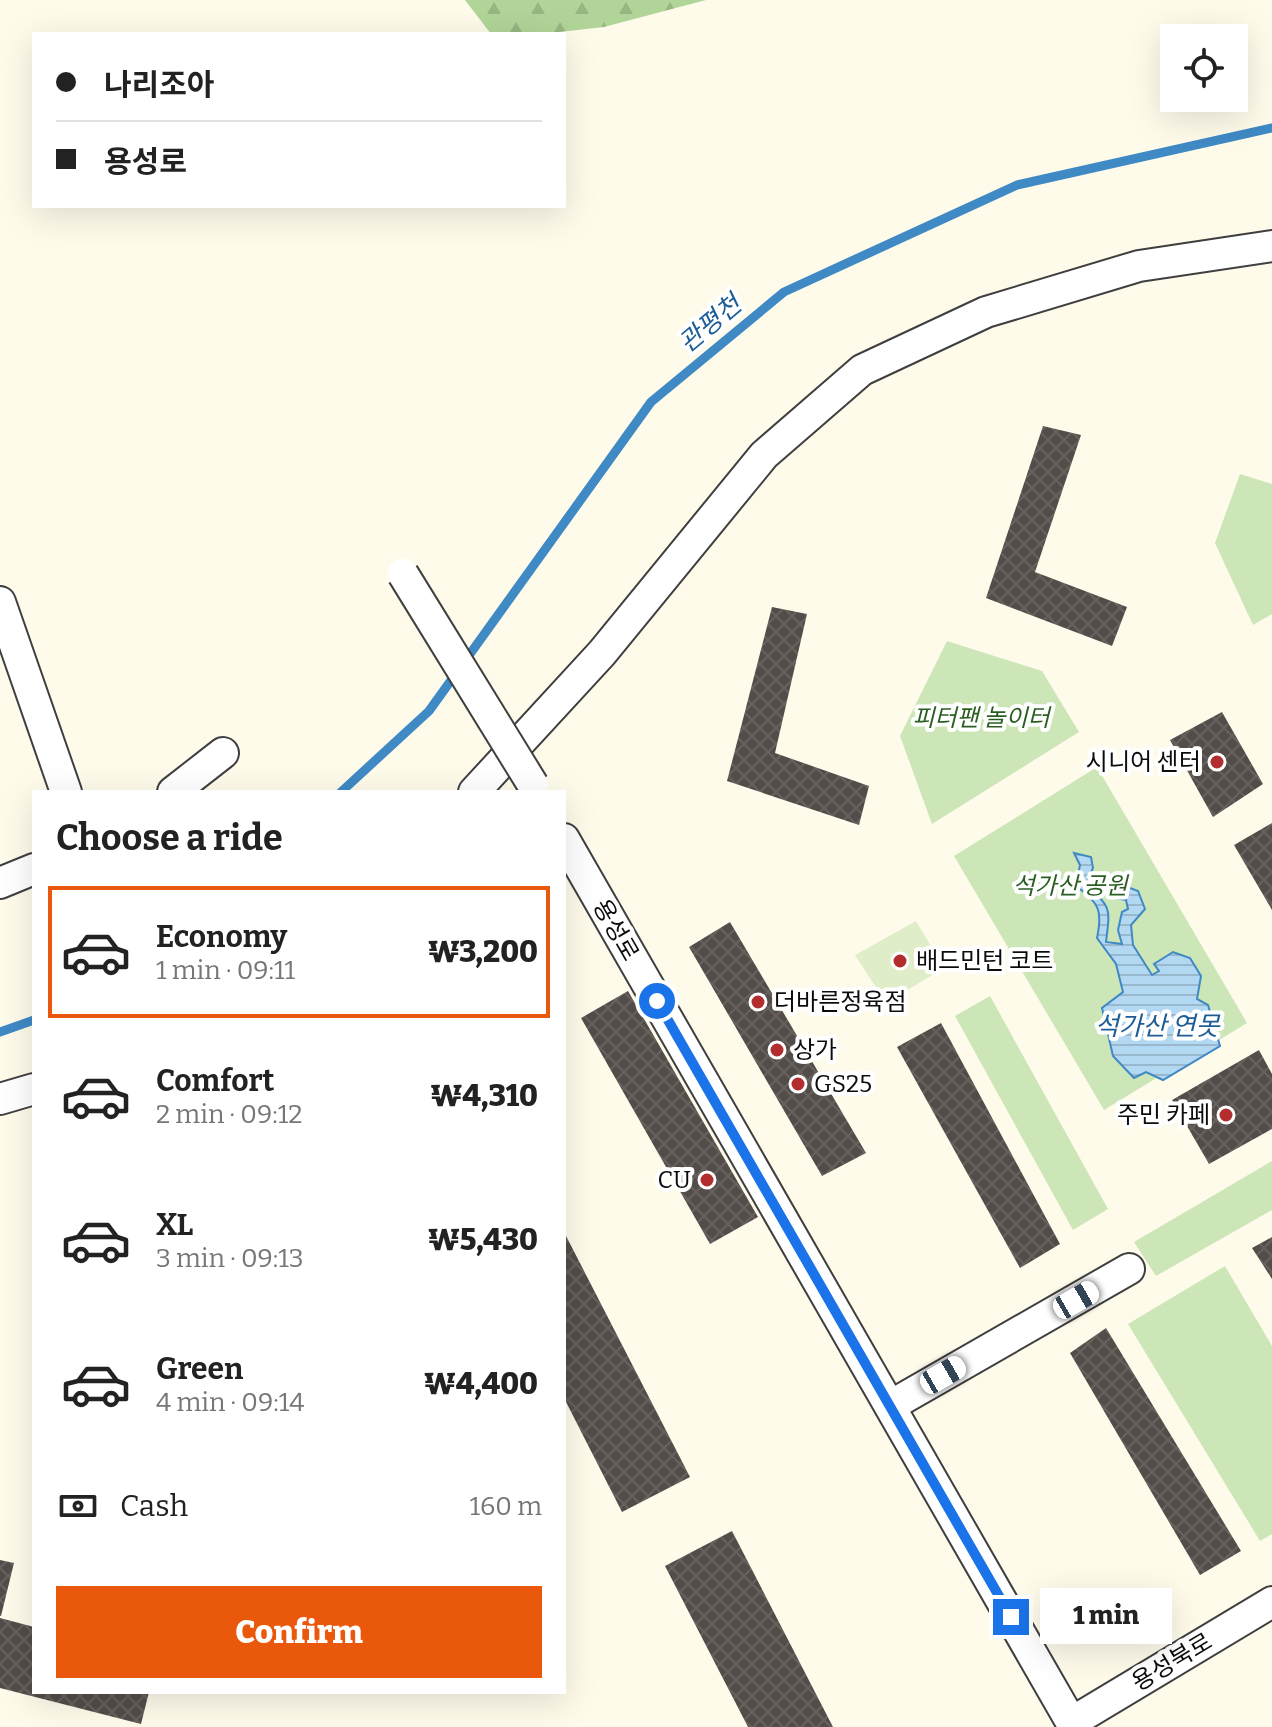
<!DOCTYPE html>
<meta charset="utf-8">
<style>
body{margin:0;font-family:Bitter,"Noto Sans KR",serif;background:#f2f2f2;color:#222;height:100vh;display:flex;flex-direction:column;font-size:30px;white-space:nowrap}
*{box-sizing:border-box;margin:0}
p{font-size:26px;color:#767676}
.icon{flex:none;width:44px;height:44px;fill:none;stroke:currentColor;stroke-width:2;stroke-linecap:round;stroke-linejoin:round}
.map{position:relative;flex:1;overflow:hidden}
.side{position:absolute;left:32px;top:790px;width:534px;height:904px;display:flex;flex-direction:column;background:#fff;border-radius:0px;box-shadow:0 8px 32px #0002}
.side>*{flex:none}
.banner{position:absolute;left:32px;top:32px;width:534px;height:176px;border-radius:0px;box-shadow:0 8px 32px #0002;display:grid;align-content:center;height:176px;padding:0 24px;background:#fff}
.tools{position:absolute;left:1160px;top:24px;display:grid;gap:16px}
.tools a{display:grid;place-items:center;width:88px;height:88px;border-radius:0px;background:#fff;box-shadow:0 8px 32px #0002;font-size:40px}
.end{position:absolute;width:36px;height:36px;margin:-18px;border:10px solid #1a73e8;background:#fff;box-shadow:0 0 0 4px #fff}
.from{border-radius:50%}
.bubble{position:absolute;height:56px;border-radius:0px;background:#fff;box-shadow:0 8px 32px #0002;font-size:26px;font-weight:800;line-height:56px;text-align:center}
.car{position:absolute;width:24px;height:48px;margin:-24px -12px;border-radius:10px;box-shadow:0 0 6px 2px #0007;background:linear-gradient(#fff 24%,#345 0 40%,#fff 0 76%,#345 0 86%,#fff 0)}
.banner b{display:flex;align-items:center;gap:28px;height:76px;font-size:30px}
.banner b+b{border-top:2px solid #e0e0e0}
.banner i{width:20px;height:20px;background:#222}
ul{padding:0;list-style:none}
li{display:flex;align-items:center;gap:24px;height:132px;margin:0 16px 12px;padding:0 8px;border:4px solid transparent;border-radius:0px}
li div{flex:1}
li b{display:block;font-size:30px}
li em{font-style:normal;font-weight:800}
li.selected{border-color:#ea580c}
li>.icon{width:72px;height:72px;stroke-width:1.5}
h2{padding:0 24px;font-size:36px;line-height:96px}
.pay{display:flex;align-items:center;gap:20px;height:88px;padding:0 24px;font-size:30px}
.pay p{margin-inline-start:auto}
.cta{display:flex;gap:16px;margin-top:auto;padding:16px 24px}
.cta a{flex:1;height:92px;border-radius:0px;background:#ea580c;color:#fff;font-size:32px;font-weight:800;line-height:92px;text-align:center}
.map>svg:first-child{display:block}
.grass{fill:#cde6b8}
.forest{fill:url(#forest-firs)}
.pitch{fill:#dfedc9}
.water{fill:url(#water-rules);stroke:#3f89c4;stroke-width:2}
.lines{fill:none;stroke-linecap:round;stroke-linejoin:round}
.stream{stroke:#3f89c4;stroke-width:9}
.building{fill:url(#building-cross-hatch)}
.minor-casing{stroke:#3f3f3f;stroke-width:34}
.minor{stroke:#fff;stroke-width:30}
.minor-bridge-casing{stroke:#3f3f3f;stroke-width:34;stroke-linecap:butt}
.minor-bridge{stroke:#fff;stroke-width:30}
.route{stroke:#1a73e8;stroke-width:10}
.poi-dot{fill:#b22d2d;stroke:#fff;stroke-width:3}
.labels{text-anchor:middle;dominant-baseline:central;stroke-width:8;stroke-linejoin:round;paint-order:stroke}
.park-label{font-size:24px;font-style:italic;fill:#2b5f21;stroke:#fff}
.poi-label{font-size:24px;fill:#0c0c0c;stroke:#fff;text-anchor:start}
.street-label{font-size:24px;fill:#0c0c0c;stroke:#fff}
.water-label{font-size:26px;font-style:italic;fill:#1d5c95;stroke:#fff}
</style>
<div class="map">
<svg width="1272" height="1727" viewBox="0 0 1272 1727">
<defs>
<pattern id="forest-firs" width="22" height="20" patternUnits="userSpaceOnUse" patternTransform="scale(2)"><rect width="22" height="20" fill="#b1d598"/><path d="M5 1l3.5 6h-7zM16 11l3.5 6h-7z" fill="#97b682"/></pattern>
<pattern id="water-rules" width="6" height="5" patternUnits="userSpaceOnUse" patternTransform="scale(2)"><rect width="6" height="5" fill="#b3d8f2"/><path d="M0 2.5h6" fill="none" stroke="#99b8ce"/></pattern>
<pattern id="building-cross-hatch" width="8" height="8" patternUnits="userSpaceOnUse" patternTransform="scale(2)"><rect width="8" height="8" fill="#534d49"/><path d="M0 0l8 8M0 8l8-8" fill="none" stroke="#67625f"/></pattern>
</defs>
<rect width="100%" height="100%" fill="#fefbeb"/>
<!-- grass -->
<path class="grass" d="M1240,474L1272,484V614L1253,625L1215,543Z
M947,641L1042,671L1079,732L932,824L900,736Z
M1097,767L1247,1023L1104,1110L954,856Z
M990,996L1108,1209L1073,1230L955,1016Z
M1272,1161V1210L1156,1276L1134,1242Z
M1225,1266L1272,1346V1534L1260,1541L1128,1324Z"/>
<!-- forest -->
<path class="forest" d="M465,0H706L604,27L542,34H491Z"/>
<!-- pitch -->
<path class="pitch" d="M916,921L944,968L886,1003L855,955Z"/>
<!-- water -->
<path class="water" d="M1074,853L1091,857L1093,868L1086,885C1112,907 1110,909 1106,942L1122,944L1118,930L1122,912L1128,909L1126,900L1114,898L1112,881L1138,891L1145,909L1131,925L1133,945L1152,975L1159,971L1154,964L1173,952L1190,958L1201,976L1197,999L1208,1005L1220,1046L1163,1080L1146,1072L1134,1078L1113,1056L1102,1008L1123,992L1116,964L1097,938C1103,910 1099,903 1076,886L1080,865Z"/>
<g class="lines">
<!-- stream -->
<path class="stream" d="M341,792L429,711L651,402L784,292L1017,185L1272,128
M0,1032L34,1020"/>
</g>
<!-- building -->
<path class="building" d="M1043,426L1081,435L1035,572L1127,607L1112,646L986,598Z
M772,607L807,614L775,753L869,786L859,825L727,781Z
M1222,712L1263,784L1213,817L1170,740Z
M1272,823V910L1234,845Z
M730,922L866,1153L822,1176L689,947Z
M628,991L758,1217L710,1244L581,1018Z
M941,1023L1060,1244L1020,1268L897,1047Z
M1259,1050L1272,1074V1129L1209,1164L1172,1100Z
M564,1232L690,1477L622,1512L564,1398Z
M1272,1237V1279L1252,1248Z
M1106,1328L1241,1551L1200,1575L1070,1353Z
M732,1531L833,1727H748L665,1566Z
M0,1560L14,1563L1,1616H0Z
M0,1618L34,1627V1692H149L141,1724L0,1688Z"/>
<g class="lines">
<defs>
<path id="minor" d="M0,602L66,792
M173,792L223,753
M474,792L602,653L764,455L862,370L986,312L1139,266L1272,246
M564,839L1074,1727
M0,883L34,869
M0,1099L34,1089
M890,1406L1129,1269
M1072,1722L1272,1602"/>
</defs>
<!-- minor casing -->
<use href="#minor" class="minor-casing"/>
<!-- minor -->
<use href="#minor" class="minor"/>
<defs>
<path id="minor-bridge" d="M403,574L533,785"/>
</defs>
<!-- minor-bridge casing -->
<use href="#minor-bridge" class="minor-bridge-casing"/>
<!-- minor-bridge -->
<use href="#minor-bridge" class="minor-bridge"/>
</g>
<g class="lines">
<!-- route -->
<path class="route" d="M657,1001L1011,1617"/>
</g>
<!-- markers -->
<g class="poi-dot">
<circle cx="1217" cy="762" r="8"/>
<circle cx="900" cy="961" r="8"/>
<circle cx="758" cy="1002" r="8"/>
<circle cx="777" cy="1050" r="8"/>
<circle cx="798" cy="1084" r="8"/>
<circle cx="1226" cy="1115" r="8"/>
<circle cx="707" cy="1180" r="8"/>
</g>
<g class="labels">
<!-- park labels -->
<g class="park-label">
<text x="981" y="718">피터팬 놀이터</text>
<text x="1070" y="886">석가산 공원</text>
</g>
<!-- poi labels -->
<g class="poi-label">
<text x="1201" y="762" text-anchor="end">시니어 센터</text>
<text x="916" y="961">배드민턴 코트</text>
<text x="774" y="1002">더바른정육점</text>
<text x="793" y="1050">상가</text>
<text x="814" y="1084">GS25</text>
<text x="1210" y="1115" text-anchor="end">주민 카페</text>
<text x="691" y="1180" text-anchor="end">CU</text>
</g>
<!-- street labels -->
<g class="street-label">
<text transform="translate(616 930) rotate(60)">용성로</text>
<text transform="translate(1172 1662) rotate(-31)">용성북로</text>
</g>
<!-- water labels -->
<g class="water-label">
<text transform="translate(710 324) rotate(-40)">관평천</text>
<text x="1157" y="1026">석가산 연못</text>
</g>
</g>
</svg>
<div class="tools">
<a><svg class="icon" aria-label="locate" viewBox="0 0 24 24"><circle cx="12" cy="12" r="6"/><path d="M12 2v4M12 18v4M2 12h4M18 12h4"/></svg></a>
</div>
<i class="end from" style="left:657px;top:1001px"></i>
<i class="end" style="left:1011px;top:1617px"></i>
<div class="bubble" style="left:1040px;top:1588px;width:132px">1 min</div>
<i class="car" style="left:1076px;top:1300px;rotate:60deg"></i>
<i class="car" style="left:943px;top:1375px;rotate:60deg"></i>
<div class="banner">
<b><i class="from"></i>나리조아</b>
<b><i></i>용성로</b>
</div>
<section class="side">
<h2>Choose a ride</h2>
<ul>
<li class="selected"><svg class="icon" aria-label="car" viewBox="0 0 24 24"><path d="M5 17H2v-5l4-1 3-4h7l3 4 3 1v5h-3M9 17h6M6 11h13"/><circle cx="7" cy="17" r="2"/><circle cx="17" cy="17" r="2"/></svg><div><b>Economy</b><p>1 min · 09:11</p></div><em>₩3,200</em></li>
<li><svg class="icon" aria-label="car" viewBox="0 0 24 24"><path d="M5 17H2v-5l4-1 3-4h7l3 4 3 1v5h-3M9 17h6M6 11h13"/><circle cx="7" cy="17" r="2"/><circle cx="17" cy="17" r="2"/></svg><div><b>Comfort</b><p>2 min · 09:12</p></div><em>₩4,310</em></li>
<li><svg class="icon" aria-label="car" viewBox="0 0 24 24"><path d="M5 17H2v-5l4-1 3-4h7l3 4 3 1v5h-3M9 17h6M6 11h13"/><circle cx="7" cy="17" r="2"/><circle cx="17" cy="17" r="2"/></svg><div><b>XL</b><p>3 min · 09:13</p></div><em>₩5,430</em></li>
<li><svg class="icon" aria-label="car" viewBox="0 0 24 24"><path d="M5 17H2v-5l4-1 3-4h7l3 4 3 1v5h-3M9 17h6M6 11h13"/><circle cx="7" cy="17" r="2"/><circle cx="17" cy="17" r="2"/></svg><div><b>Green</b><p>4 min · 09:14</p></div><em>₩4,400</em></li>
</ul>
<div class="pay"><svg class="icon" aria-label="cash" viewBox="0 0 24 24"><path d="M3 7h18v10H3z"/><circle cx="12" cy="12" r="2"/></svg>Cash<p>160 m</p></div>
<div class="cta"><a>Confirm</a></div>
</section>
</div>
